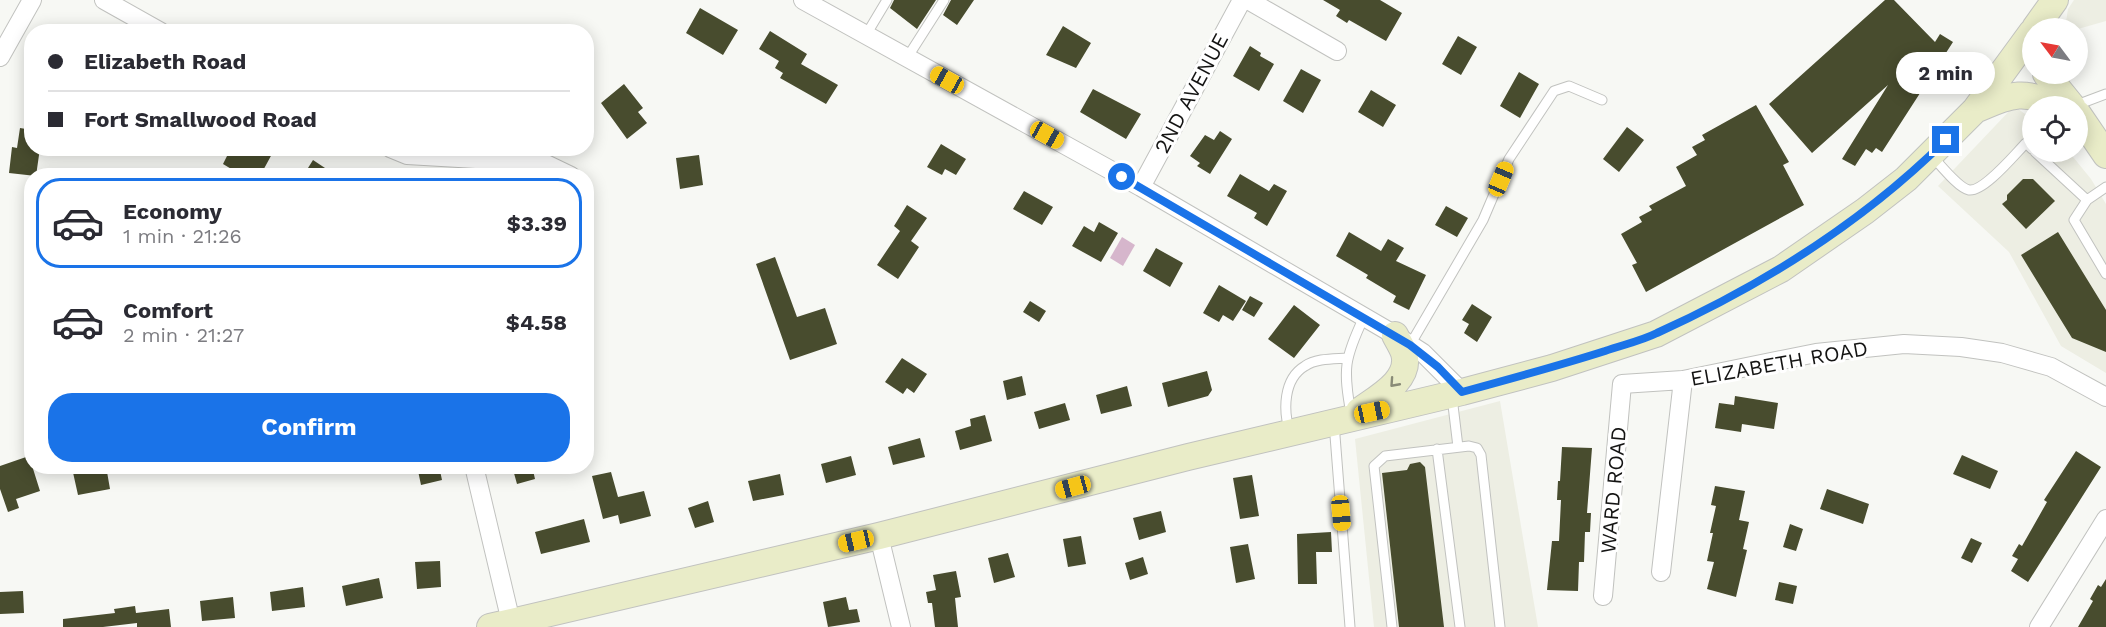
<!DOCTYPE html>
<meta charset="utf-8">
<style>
body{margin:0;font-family:"Work Sans",sans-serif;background:#f2f2f3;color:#2b2b33;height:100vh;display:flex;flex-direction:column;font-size:22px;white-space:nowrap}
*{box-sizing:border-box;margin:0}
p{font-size:20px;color:#7c7c81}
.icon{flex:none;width:33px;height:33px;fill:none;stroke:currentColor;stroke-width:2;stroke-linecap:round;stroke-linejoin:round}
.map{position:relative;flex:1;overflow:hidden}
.side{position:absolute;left:24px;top:168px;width:570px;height:306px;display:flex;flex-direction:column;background:#fff;border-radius:24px;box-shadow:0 3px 15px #0003}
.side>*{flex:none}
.banner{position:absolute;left:24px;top:24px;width:570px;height:132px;border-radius:24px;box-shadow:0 3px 15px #0003;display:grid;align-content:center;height:132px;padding:0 24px;background:#fff}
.needle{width:39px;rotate:302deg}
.controls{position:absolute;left:2022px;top:18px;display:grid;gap:12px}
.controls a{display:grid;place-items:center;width:66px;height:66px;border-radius:50%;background:#fff;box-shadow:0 3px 15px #0003;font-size:30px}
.end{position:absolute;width:27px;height:27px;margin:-14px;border:8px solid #1a73e8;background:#fff;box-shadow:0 0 0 3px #fff}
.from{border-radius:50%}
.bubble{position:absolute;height:42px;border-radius:21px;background:#fff;box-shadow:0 3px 15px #0003;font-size:20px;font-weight:700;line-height:42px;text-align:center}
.car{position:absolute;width:18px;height:36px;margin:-18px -9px;border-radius:8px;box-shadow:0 0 4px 2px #0007;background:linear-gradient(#f5c518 24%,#345 0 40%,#f5c518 0 76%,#345 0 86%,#f5c518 0)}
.banner b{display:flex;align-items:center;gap:21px;height:57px;font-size:22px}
.banner b+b{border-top:2px solid #e1e1e2}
.banner i{width:15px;height:15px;background:#2b2b33}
ul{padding:10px 0 0;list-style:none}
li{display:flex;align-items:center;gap:18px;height:90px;margin:0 12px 9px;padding:0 12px;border:3px solid transparent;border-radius:24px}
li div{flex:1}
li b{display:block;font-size:22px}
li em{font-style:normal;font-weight:700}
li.active{border-color:#1a73e8}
li>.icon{width:54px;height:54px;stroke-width:1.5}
.primary-button{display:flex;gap:12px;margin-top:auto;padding:12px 24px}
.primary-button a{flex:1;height:69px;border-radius:24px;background:#1a73e8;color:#fff;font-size:24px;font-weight:700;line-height:69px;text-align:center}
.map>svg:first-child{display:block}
.built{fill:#edeee3}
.water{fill:#d6b6cc}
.building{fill:#484c2e}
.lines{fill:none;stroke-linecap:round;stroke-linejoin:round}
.lane-casing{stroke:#c1c2bf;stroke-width:11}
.street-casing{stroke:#c1c2bf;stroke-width:20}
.secondary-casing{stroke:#c1c2bf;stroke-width:28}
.lane{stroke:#fff;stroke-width:9}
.street{stroke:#fff;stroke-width:18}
.secondary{stroke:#e9ecc8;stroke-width:26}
.oneway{stroke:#898b77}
.route{stroke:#1a73e8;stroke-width:8}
.labels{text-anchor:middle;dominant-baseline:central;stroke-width:6;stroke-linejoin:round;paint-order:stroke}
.street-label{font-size:21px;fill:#141413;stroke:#fff}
</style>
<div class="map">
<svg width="2106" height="627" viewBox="0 0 2106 627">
<rect width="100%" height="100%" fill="#f7f8f4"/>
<!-- built -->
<path class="built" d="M2074,0H2106V21L2078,29L2065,28L2068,9Z
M2014,106L2032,119V152H2069L2091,179L2106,204V373L2061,346L2009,252L1938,186Z
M1500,401L1538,627H1374L1355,439Z"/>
<!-- water -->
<path class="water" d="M1122,237L1135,245L1123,266L1110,258Z"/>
<!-- building -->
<path class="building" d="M894,0H936L917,29L890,8Z
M951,0H974L957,25L943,15Z
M1323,0H1380L1402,13L1386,41L1349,20L1347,23L1336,16L1340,10Z
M1885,0H1894L1935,42L1940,34L1953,42L1882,152L1876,148L1872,153L1866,149L1855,166L1842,159L1888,85L1812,153L1769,104Z
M700,8L738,30L723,55L686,33Z
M1063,26L1091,43L1076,68L1046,55Z
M770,31L807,54L801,64L838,85L826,104L780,78L783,73L775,68L779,61L759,49Z
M1458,36L1477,47L1461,75L1442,64Z
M1250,46L1261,53L1260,56L1274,64L1259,91L1233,76Z
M1301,69L1321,80L1303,113L1283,101Z
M1519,72L1539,84L1520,118L1500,106Z
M624,84L643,108L638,112L647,123L627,139L601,103Z
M1093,89L1141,114L1126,139L1080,112Z
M1371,90L1396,105L1383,127L1358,112Z
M1756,105L1789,162L1783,165L1804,205L1646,292L1632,265L1637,263L1621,234L1642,222L1639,217L1652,210L1649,206L1686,186L1676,167L1697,155L1692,147L1705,140L1702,135Z
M1627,127L1644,140L1619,172L1603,159Z
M20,128L32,130V148H40L36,176L9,173L12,147L17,148Z
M1220,131L1232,139L1210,174L1197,166L1200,163L1190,156L1205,135L1214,140Z
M941,144L966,159L956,175L945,169L942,175L927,167Z
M231,148H262L272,154L260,176H243L223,164Z
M699,155L703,185L680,189L676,158Z
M313,160L337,176H303Z
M1240,174L1269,191L1274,184L1287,191L1267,226L1254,218L1257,213L1227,196Z
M2023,179H2033L2055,201L2026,229L2002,204L2007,200V195Z
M1024,191L1053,207L1042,225L1013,209Z
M907,205L927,218L911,241L919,247L898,279L877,265L900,231L894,226Z
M1446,206L1468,218L1457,237L1435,225Z
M1099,222L1118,233L1101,262L1072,246L1084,226L1094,232Z
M1349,232L1381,251L1388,239L1404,248L1396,261L1426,275L1409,310L1393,302L1396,296L1366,278L1368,275L1336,256Z
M2058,232L2106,310V352L2072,338L2021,255Z
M1156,248L1183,263L1170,287L1143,271Z
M775,257L797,317L825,308L837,344L790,360L756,264Z
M1219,285L1246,301L1233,321L1223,315L1219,322L1203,313Z
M1250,296L1263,303L1254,317L1242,310Z
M1030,301L1046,311L1039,322L1023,312Z
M1472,304L1492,317L1477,342L1464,333L1469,324L1462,320Z
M1294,305L1320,325L1294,358L1268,339Z
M902,358L927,374L914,393L907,388L903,394L885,382Z
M1207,371L1212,390L1208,396L1168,407L1162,383Z
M1022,376L1026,395L1007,400L1003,381Z
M1127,386L1132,406L1101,414L1096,395Z
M1735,396L1778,403L1774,429L1742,424L1741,432L1715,428L1719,403L1734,405Z
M1065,403L1070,420L1039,429L1034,412Z
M985,415L992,441L960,450L955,431L971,426L970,419Z
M920,438L925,457L893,465L888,447Z
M1562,447L1592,448L1587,513H1591L1590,532H1585L1584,562H1579L1578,591L1547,590L1552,541H1559L1561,500H1557L1558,481H1560Z
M2076,451L2101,467L2028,582L2011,571L2018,559L2012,556L2019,544L2022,546L2047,502L2044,500Z
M1962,455L1998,471L1990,489L1953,474Z
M29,456L40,491L16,499L19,508L8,512L0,489V466Z
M851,456L856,475L826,483L821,464Z
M1420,462L1425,467L1444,627H1399L1382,473L1407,470L1410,464Z
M80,466H106L110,489L78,495L72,468Z
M417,466H439L442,480L421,485Z
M512,466H532L535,479L517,484Z
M611,472L618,497L644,491L651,516L620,524L618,515L603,519L592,476Z
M780,474L784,495L753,501L748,481Z
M1252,475L1259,516L1240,519L1233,478Z
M1715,486L1745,491L1739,520L1749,522L1743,549L1747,550L1736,597L1707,589L1714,562L1707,561L1713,533H1710L1716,506L1711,505Z
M1827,489L1869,504L1863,524L1820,509Z
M708,501L714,522L695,528L688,508Z
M1161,511L1166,532L1139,540L1133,518Z
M584,519L590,542L541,554L535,532Z
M1790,524L1803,529L1796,551L1783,547Z
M1331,532L1332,552H1316L1317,584H1298L1297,534Z
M1081,536L1086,564L1068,567L1063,539Z
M1971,538L1982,543L1972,563L1961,558Z
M1248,544L1255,579L1236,583L1230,547Z
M1008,553L1015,577L994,583L988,558Z
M1143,557L1148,574L1130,580L1125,563Z
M440,561L441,587L417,589L415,562Z
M956,571L961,597L955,598L958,627H935L932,603H928L926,592L936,590L933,575Z
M379,578L383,598L346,606L342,586Z
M2106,579V627H2078L2093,601L2090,599L2098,585L2101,587Z
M1779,582L1797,586L1793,604L1775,600Z
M303,587L305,607L272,611L270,592Z
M23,591L24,613L0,614V592Z
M233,597L235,618L202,621L200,601Z
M846,597L849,610L857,609L860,622L828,627L823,602Z
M135,606L136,613L169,609L171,627H137V623L103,627H63V619L115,613L114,609Z"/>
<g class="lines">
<defs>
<path id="lane" d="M866,35L887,0
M907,58L944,0
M2074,106L2106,94
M2035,152L2087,200
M1931,155C1939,163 1958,188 1969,190C1984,192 2015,154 2026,143L2032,149
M2106,187L2087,200L2074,220L2106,274
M1410,345L1483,220L1509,159L1554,91L1569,86L1602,100
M1452,397L1458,447
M1351,414C1343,369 1344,359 1364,317
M1334,423L1350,627
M1290,432C1283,411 1283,379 1305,366C1316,358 1335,359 1347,358
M1437,449L1460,627
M1392,627L1374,466L1385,456L1469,446L1477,448L1481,455L1500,627"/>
<path id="street" d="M104,0L161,32
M803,0L1141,187L1395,335L1423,353L1462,392
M1248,0L1337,51
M0,57L32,0
M390,148L407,155L544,163L571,176
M1141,187L1242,0
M474,466L511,622
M879,536L901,627
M1661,572L1683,380
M1603,596L1622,384L1683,380L1816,353L1904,344L1961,347L2002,353L2051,367L2106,397
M2039,627L2106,519"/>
<path id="secondary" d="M2035,28L2055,0
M2046,74L2072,106
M1975,110C2013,94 2021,89 2060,106
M2078,114L2106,155
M1359,411C1377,398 1412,380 1404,353C1402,347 1398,341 1395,335
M490,627L879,536L1188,457L1462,392L1552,368L1656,334L1781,269L1865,211L1906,179L1975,110L2032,32"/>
</defs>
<!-- lane casing -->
<use href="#lane" class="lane-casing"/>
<!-- street casing -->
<use href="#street" class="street-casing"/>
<!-- secondary casing -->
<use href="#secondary" class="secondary-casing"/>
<!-- lane -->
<use href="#lane" class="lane"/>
<!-- street -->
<use href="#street" class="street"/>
<!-- secondary -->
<use href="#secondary" class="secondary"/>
</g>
<!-- one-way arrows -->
<defs><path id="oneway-chevron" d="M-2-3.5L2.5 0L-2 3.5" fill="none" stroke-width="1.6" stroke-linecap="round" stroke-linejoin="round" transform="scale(1.5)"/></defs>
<use class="oneway" href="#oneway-chevron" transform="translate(1394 383) rotate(132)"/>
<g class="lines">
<!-- route -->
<path class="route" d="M1122,177L1410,345L1438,367L1462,392C1510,379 1558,366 1605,351C1622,345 1641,341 1657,333C1763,285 1863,222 1946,140"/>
</g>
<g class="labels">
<!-- street labels -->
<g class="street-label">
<text transform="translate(1191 93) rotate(-62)">2ND AVENUE</text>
<text transform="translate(1779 363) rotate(-10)">ELIZABETH ROAD</text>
<text transform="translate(1613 490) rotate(-85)">WARD ROAD</text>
</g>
</g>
</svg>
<div class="controls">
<a><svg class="needle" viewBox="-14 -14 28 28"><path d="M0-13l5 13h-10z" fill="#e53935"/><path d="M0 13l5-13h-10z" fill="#7c7c81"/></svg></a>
<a><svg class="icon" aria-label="locate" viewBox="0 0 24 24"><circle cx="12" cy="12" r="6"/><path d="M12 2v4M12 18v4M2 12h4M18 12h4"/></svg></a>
</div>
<i class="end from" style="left:1122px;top:177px"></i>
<i class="end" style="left:1946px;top:140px"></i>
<div class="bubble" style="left:1896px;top:52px;width:99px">2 min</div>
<i class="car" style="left:947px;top:80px;rotate:299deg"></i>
<i class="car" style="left:1047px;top:135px;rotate:119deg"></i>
<i class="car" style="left:1501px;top:179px;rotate:23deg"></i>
<i class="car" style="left:1372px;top:412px;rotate:78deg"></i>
<i class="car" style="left:1073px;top:487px;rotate:255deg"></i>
<i class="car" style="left:1341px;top:513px;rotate:175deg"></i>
<i class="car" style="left:856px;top:541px;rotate:257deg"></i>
<div class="banner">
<b><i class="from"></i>Elizabeth Road</b>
<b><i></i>Fort Smallwood Road</b>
</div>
<section class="side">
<ul>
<li class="active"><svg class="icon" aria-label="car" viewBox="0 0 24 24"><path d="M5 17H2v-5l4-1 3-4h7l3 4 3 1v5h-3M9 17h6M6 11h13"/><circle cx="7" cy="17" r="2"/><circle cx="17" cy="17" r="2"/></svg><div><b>Economy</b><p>1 min · 21:26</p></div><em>$3.39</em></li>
<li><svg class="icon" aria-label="car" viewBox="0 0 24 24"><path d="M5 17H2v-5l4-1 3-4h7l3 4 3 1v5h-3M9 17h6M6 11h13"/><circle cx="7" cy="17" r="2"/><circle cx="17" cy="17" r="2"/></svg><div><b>Comfort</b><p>2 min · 21:27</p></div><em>$4.58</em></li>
</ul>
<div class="primary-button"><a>Confirm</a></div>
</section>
</div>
